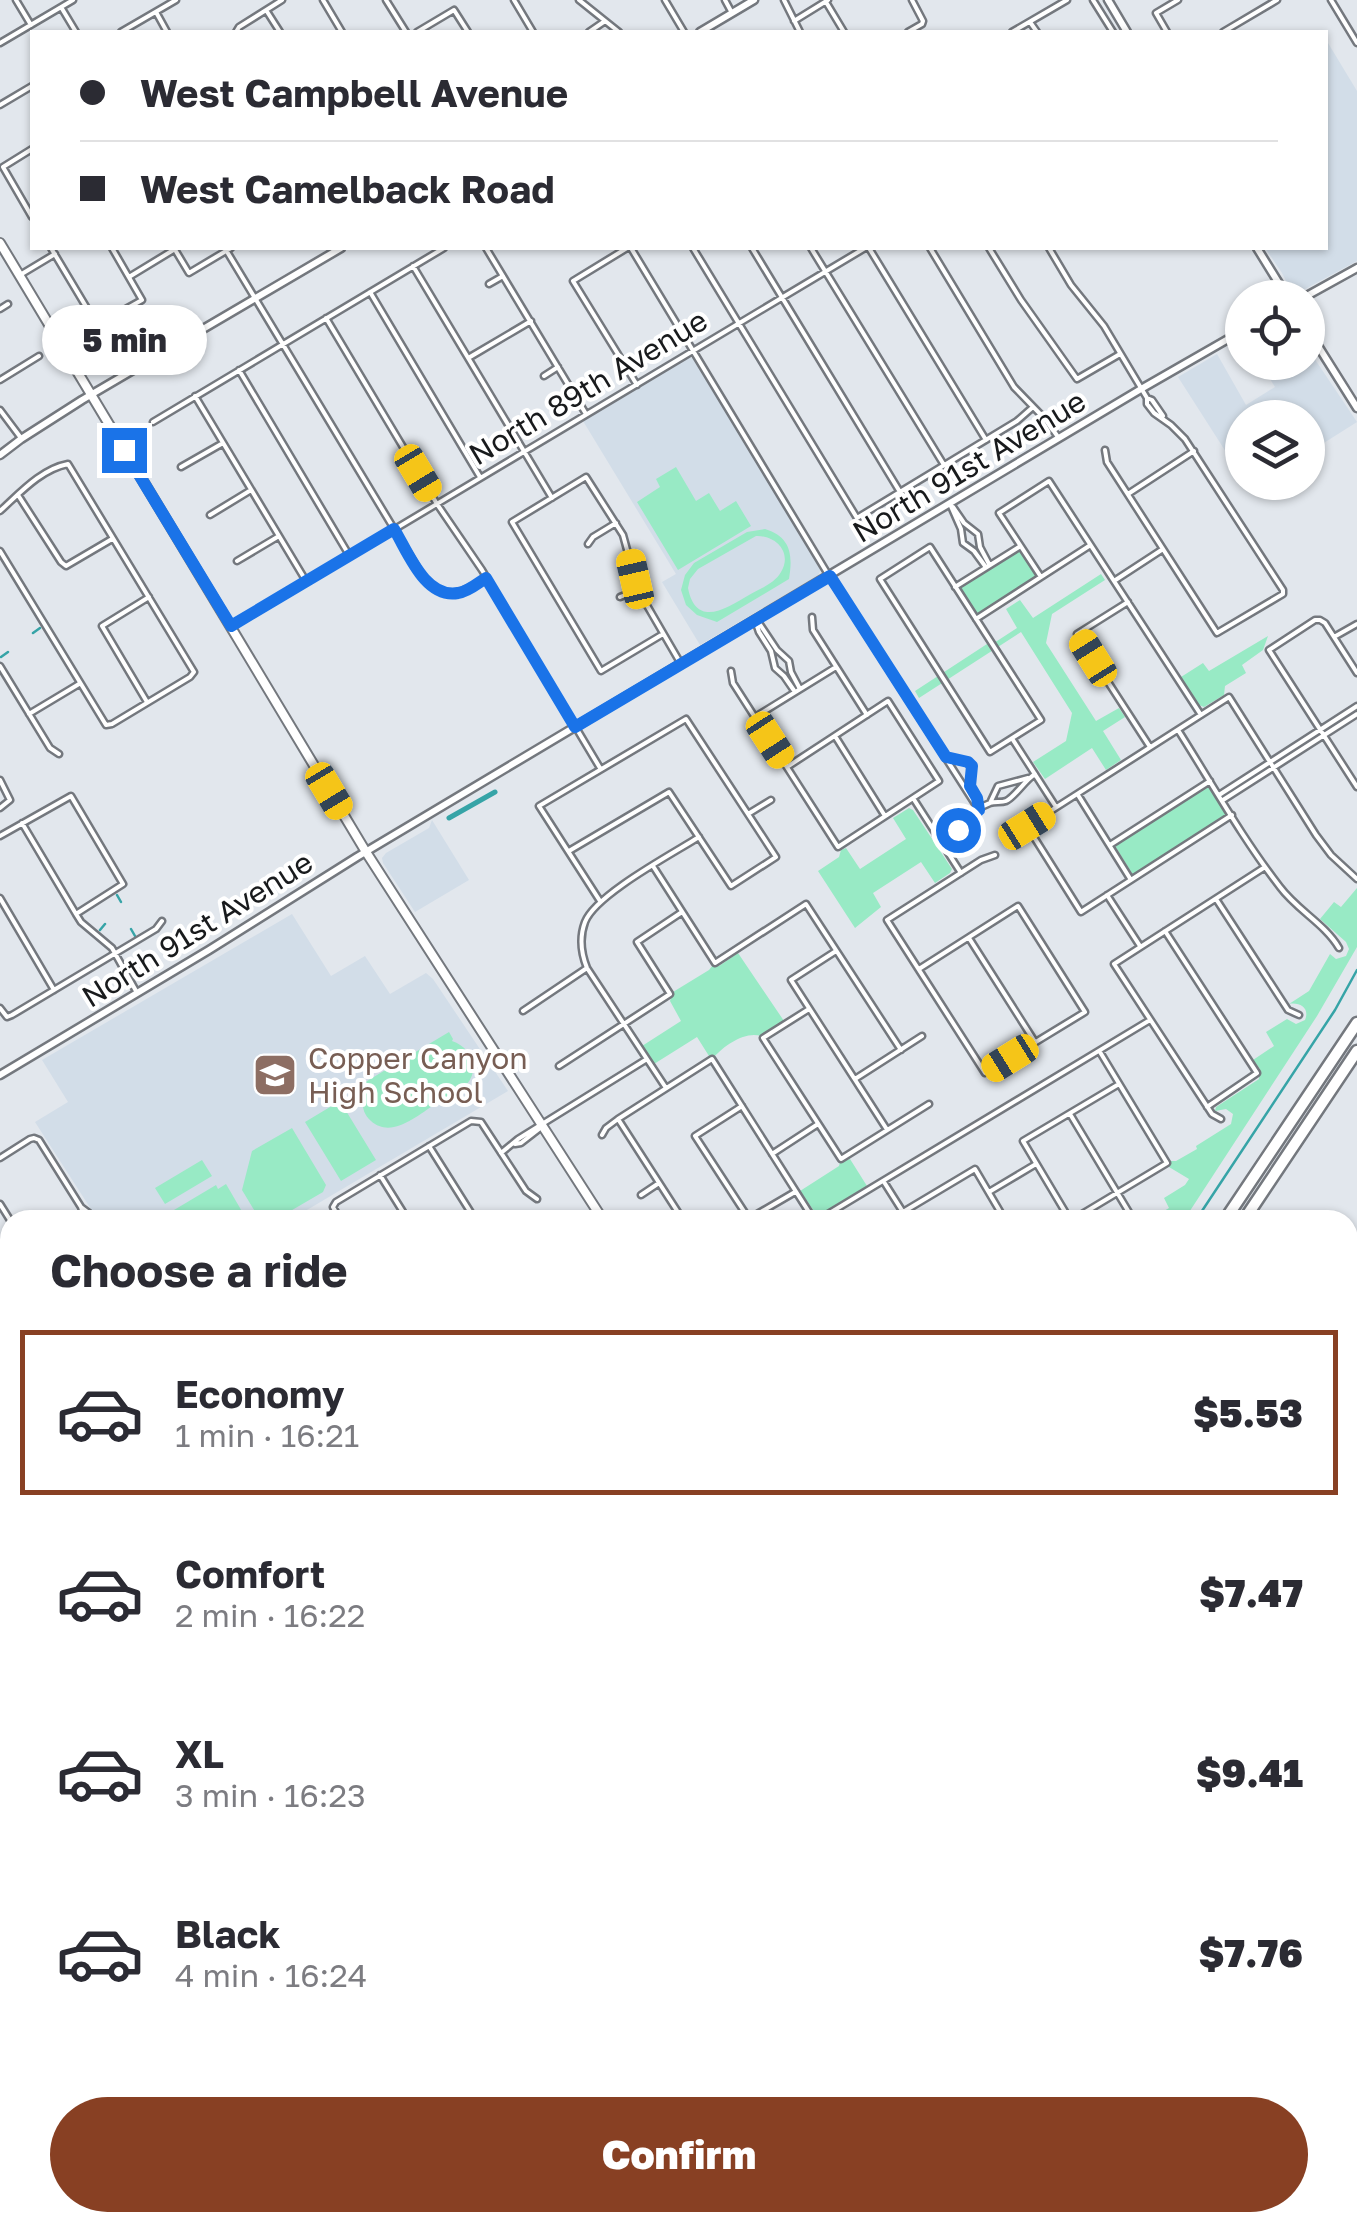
<!DOCTYPE html>
<meta charset="utf-8">
<style>
body{margin:0;font-family:"Golos Text",sans-serif;background:#f2f2f3;color:#2b2b33;height:100vh;display:flex;flex-direction:column;font-size:38px;white-space:nowrap}
*{box-sizing:border-box;margin:0}
p{font-size:32px;color:#7c7c81}
.icon{flex:none;width:55px;height:55px;fill:none;stroke:currentColor;stroke-width:2;stroke-linecap:round;stroke-linejoin:round}
.map{position:relative;flex:1;overflow:hidden}
.sheet{position:absolute;left:0px;top:1210px;width:1358px;height:1022px;display:flex;flex-direction:column;background:#fff;border-radius:30px 30px 0 0;box-shadow:0 2px 8px #0004}
.sheet>*{flex:none}
.top-card{position:absolute;left:30px;top:30px;width:1298px;height:220px;border-radius:0px;box-shadow:0 2px 8px #0004;display:grid;align-content:center;height:220px;padding:0 50px;background:#fff}
.controls{position:absolute;left:1225px;top:280px;display:grid;gap:20px}
.controls a{display:grid;place-items:center;width:100px;height:100px;border-radius:50%;background:#fff;box-shadow:0 2px 8px #0004;font-size:50px}
.end{position:absolute;width:45px;height:45px;margin:-22px;border:12px solid #1a73e8;background:#fff;box-shadow:0 0 0 5px #fff}
.from{border-radius:50%}
.bubble{position:absolute;height:70px;border-radius:35px;background:#fff;box-shadow:0 2px 8px #0004;font-size:32px;font-weight:800;line-height:70px;text-align:center}
.car{position:absolute;width:30px;height:60px;margin:-30px -15px;border-radius:12px;box-shadow:0 0 8px 2px #0007;background:linear-gradient(#f5c518 24%,#345 0 40%,#f5c518 0 76%,#345 0 86%,#f5c518 0)}
.top-card b{display:flex;align-items:center;gap:35px;height:95px;font-size:38px}
.top-card b+b{border-top:2px solid #e1e1e2}
.top-card i{width:25px;height:25px;background:#2b2b33}
ul{padding:0;list-style:none}
li{display:flex;align-items:center;gap:30px;height:165px;margin:0 20px 15px;padding:0 30px;border:5px solid transparent;border-radius:0px}
li div{flex:1}
li b{display:block;font-size:38px}
li em{font-style:normal;font-weight:800}
li.on{border-color:#884023}
li>.icon{width:90px;height:90px;stroke-width:1.5}
h2{padding:0 50px;font-size:45px;line-height:120px}
.action{display:flex;gap:20px;margin-top:auto;padding:20px 50px}
.action a{flex:1;height:115px;border-radius:60px;background:#884023;color:#fff;font-size:40px;font-weight:800;line-height:115px;text-align:center}
.map>svg:first-child{display:block}
.built{fill:#d2dde8}
.green{fill:#98eac5;fill-rule:evenodd}
.lines{fill:none;stroke-linecap:round;stroke-linejoin:round}
.stream{stroke:#36a4a7;stroke-width:2.5}
.canal{stroke:#36a4a7;stroke-width:5}
.street-casing{stroke:#74787e;stroke-width:9}
.secondary-casing{stroke:#74787e;stroke-width:11}
.primary-casing{stroke:#74787e;stroke-width:12}
.highway-casing{stroke:#74787e;stroke-width:15}
.street{stroke:#fff;stroke-width:4}
.secondary{stroke:#fff;stroke-width:6}
.primary{stroke:#fff;stroke-width:8}
.highway{stroke:#fff;stroke-width:10}
.route{stroke:#1a73e8;stroke-width:12}
.labels{text-anchor:middle;dominant-baseline:central;stroke-width:8;stroke-linejoin:round;paint-order:stroke}
.street-label{font-size:30px;fill:#181a1c;stroke:#fff}
.education-label{font-size:30px;fill:#785e54;stroke:#fff;text-anchor:start}
</style>
<div class="map">
<svg width="1357" height="2232" viewBox="0 0 1357 2232">
<rect width="100%" height="100%" fill="#e2e7ed"/>
<!-- built -->
<path class="built" d="M1325,38L1357,91V261L1296,294L1291,291L1282,273L1265,248H1325Z
M1308,349L1357,422L1308,453V418H1242V477L1178,377L1217,354L1246,405L1275,387L1260,363L1308,362Z
M687,358H693L821,569L818,576L700,645L662,582L676,574L583,421Z
M432,820L469,880L415,912L383,863L382,858L386,853L429,828Z
M292,914L331,976L365,956L390,994L426,973L433,979L508,1091L290,1220H98L35,1122L68,1102L42,1060Z
M12,2223H162L147,2232H18Z"/>
<!-- green -->
<path class="green" d="M676,467L696,501L709,493L720,511L736,501L751,526L678,570L637,502L660,487L656,479Z
M765,529C791,537 793,555 789,579L717,622L697,615L686,605L681,590L685,575L694,563L747,532ZM756,536C775,535 793,552 781,572C775,583 760,589 749,595C727,608 696,629 688,588L690,579L698,569Z
M1020,550L1037,577L977,615L960,588Z
M1101,574L1105,580L1052,614L1046,643L1096,721L1119,708L1125,717L1103,731L1121,760L1106,770L1092,748L1045,779L1033,762L1066,741L1072,713L1021,632L919,698L915,691L987,644L997,641L1017,628L1006,609L1020,600L1033,618Z
M1268,636L1263,650L1242,665L1246,673L1225,686L1224,695L1204,707L1199,705L1181,677L1203,663L1209,671Z
M1209,786L1228,815L1133,875L1115,846Z
M909,808L913,810L952,869L950,873L935,883L921,862L873,893L881,907L855,928L818,871L839,857L841,850L846,848L860,869L906,839L893,818Z
M1357,888V947L1317,1016L1184,1220H1149L1169,1208L1164,1198L1185,1185L1189,1179L1169,1167L1170,1161H1176L1197,1149L1196,1146L1231,1124L1233,1114L1226,1109L1215,1111L1216,1107L1259,1079L1260,1069L1253,1060L1274,1046L1266,1032L1287,1019L1296,1024L1305,1020C1310,1008 1300,1002 1289,1004L1309,991L1330,954L1336,959L1346,956L1349,949L1346,942L1320,919L1334,902L1341,907Z
M738,953L784,1021L761,1036C745,1031 725,1045 714,1057L709,1056L697,1037L654,1064L642,1046L681,1021L670,1001L673,992L709,970L713,965L719,966Z
M449,1032L453,1039L452,1041C470,1047 481,1067 467,1084C459,1093 445,1099 434,1105C417,1116 391,1139 371,1121C362,1113 362,1104 363,1093H361L357,1087Z
M340,1101L376,1160L341,1181L305,1122Z
M292,1128L326,1185L323,1192L275,1220H260L242,1190L252,1151Z
M850,1159L867,1186L819,1215L816,1214L800,1191L839,1166L840,1162Z
M202,1160L212,1176L165,1204L155,1188Z
M226,1184L247,1220H176L172,1215L174,1210L216,1185L218,1189Z"/>
<g class="lines">
<!-- stream -->
<path class="stream" d="M33,633L40,628
M1,657L8,652
M117,895L121,902
M131,929L135,936
M100,930L105,924
M1196,1220L1335,1010L1357,970"/>
<!-- canal -->
<path class="canal" d="M449,818L495,792"/>
<defs>
<path id="street" d="M16,0L31,25
M323,0L342,32
M386,0L406,32
M514,0L533,32
M579,0L619,32
M665,0L684,32
M725,0L732,13
M784,0L800,32
M1093,0L1113,32
M1331,0L1357,43
M826,2L844,32
M61,7L76,32
M266,10L280,32
M156,12L167,32
M794,21L828,0
M1030,22L1037,32
M121,32L176,0
M236,32L239,27L282,0
M417,32L454,10L468,32
M589,32L605,21
M908,32L922,24L923,21L912,0
M1012,32L1067,0
M1167,32L1156,13L1178,0
M1223,32L1277,0
M0,43L73,0
M0,105L32,86
M32,149L3,167L32,217
M51,248L97,325L142,300L112,248
M174,248L189,273L231,248
M486,248L586,414
M627,248L573,281L637,385
M631,248L829,576L979,810
M693,248L857,518L1017,421L1033,407
M752,248L900,492
M811,248L944,465
M869,248L986,440
M930,248L1014,387L1046,420L1058,437
M989,248L1021,300L1077,379L1120,354
M1049,248L1071,285L1104,326L1147,398V404L1154,413L1171,425L1185,439L1283,590V594L1217,633L1107,462L1105,450
M226,250L426,582C449,601 464,592 486,578
M413,266L552,498
M20,275L55,254
M129,277L175,249
M489,284L503,276
M370,292L480,477
M0,309L8,304
M326,318L437,504L482,570L600,768
M470,357L531,321
M239,370L349,555
M544,376L558,367
M0,380L39,356
M195,396L306,581
M1147,398L1152,400L1163,416
M0,410L21,438
M153,422L444,248
M181,467L223,443
M1128,494L1194,451
M18,495L61,562L66,566L112,539
M950,504L961,529L963,543L974,551L985,566
M953,507L964,523L978,534L980,547L989,564
M0,511C19,494 41,469 68,464L194,672L190,677L112,724L106,725L0,551
M210,515L251,490
M588,544L593,537L616,523
M930,547L1041,720L990,752L880,579Z
M237,561L279,536
M1041,577L999,513L1049,481L1201,715
M1114,581L1163,549
M955,587L1019,547
M620,597L638,590
M1128,602L1077,634L1150,747
M812,617L813,630L867,715
M976,619L1089,546
M755,620L759,632L771,651L775,668L784,676L795,692
M759,623L777,650L789,661L791,672L800,689
M231,627L865,248
M663,634L601,671L512,522L586,477L623,535L638,590L681,664
M1334,637L1357,624
M0,666L50,748L59,754
M731,671L733,683L838,847L939,781L888,701L787,767
M1357,673L1325,623L1320,620H1315L1269,650L1357,787
M147,702L102,626L149,597
M29,714L79,684
M755,717L836,667
M1178,730C1211,782 1242,838 1280,887C1297,910 1325,924 1339,948
M835,736L885,816
M1013,740L1056,807
M946,757L967,762L971,766L970,786L977,798V806
M0,780L10,800L0,808
M1078,795L1131,880
M1219,795L1357,706
M913,798L961,873
M1223,800L1357,714
M990,803L998,786L1028,778
M748,814L771,800
M1232,815L1081,912L1027,826L1229,697L1316,835L1331,855L1357,879
M22,823L76,914L81,922L112,948L136,991
M938,833L954,816L979,810
M936,835C967,834 967,811 990,803C995,801 1001,803 1006,801C1014,798 1025,780 1035,774
M0,836L71,796L123,884L76,914
M1110,845L1210,781
M569,851L669,792L731,886L776,857L686,719L539,806L600,901
M653,866L715,963L806,904L901,1050
M1107,895L1140,946
M0,898L54,990
M1216,899L1288,1010L1299,1015
M1165,931L1257,1073L1207,1107
M969,938L1035,1042
M836,951L791,980L886,1128
M919,969L1018,906L1085,1012L985,1073C952,1022 920,971 887,920L981,860L995,855
M0,1008L7,1017L12,1015L156,929L162,921
M809,1009L763,1038L841,1159L929,1104
M523,1011L587,968
M559,1066L670,994L637,942L682,912
M855,1079L922,1036
M666,1088L587,968C581,953 579,938 585,922C595,895 672,854 699,837
M742,1106L695,1136L749,1219
M1070,1114L1130,1214L1140,1219
M618,1119L683,1220
M1221,1119L1212,1114L1114,964L1265,867
M602,1135L606,1128L618,1119L712,1059L814,1220
M515,1144L521,1143L539,1129
M429,1146L473,1216L479,1220
M501,1153L518,1139L647,1059
M772,1154L818,1124
M0,1158L30,1139L34,1138L39,1140L81,1207L84,1217L88,1220
M380,1175L408,1220
M884,1182L908,1220
M989,1192L1036,1164
M641,1195L659,1183
M0,1204L10,1220
M81,1207L89,1213L91,1220
M903,1212L975,1169L1005,1220
M340,1220L333,1207L336,1202L471,1121L481,1122L526,1191L537,1199
M747,1220L795,1192
M818,1220L1150,1020
M1070,1220L1023,1141L1119,1084
M1072,1220L1167,1163L1100,1052
M0,1284L10,1299
M1348,1357L1357,1354
M0,1394L10,1387
M1348,1404L1357,1418
M0,1457L10,1473
M1348,1577L1357,1571
M1348,1650L1357,1651
M0,1687L7,1697
M1348,1694L1357,1696
M1348,1817L1357,1819
M1348,1959L1357,1958
M1348,2052L1357,2060
M1348,2187L1357,2189
M1348,2211L1357,2214
M293,2222L298,2232
M700,2222L709,2232
M771,2222L780,2232
M842,2222L851,2232
M909,2222H917
M1078,2222L1079,2232
M1127,2222L1129,2232
M1183,2222L1189,2232
M633,2232L642,2222
M1028,2232V2222
M1228,2232L1244,2222"/>
<path id="secondary" d="M1108,0L1127,32
M700,32L754,0
M1257,248L1288,298
M1303,298L1357,268
M1308,330L1357,408
M0,455L21,439L82,400L341,248
M0,1075L209,950L357,857L1141,389L1242,331
M1348,1525L1357,1519
M0,1764L10,1759
M0,2216L11,2232
M562,2222L568,2232
M158,2232L173,2222"/>
<path id="primary" d="M0,243L366,852L603,1220
M1236,2222L1242,2232"/>
<path id="highway" d="M1225,1220L1357,1023
M1244,1220L1357,1051
M0,2051L10,2046
M0,2078L10,2072
M0,2098L10,2092
M0,2127L10,2120"/>
</defs>
<!-- street casing -->
<use href="#street" class="street-casing"/>
<!-- secondary casing -->
<use href="#secondary" class="secondary-casing"/>
<!-- primary casing -->
<use href="#primary" class="primary-casing"/>
<!-- highway casing -->
<use href="#highway" class="highway-casing"/>
<!-- street -->
<use href="#street" class="street"/>
<!-- secondary -->
<use href="#secondary" class="secondary"/>
<!-- primary -->
<use href="#primary" class="primary"/>
<!-- highway -->
<use href="#highway" class="highway"/>
</g>
<g class="lines">
<!-- route -->
<path class="route" d="M124,450L231,626L394,529C408,552 425,599 458,593C468,592 478,583 486,578L575,727L830,576L946,757L968,762L972,766L970,786L977,798L979,810L958,830"/>
</g>
<!-- icons -->
<defs>
<symbol id="school-square" viewBox="-11 -11 22 22"><rect x="-9" y="-9" width="18" height="18" rx="4" fill="#8d6e63" stroke="#fff"/><path d="M0-5L7-2L0 1L-7-2ZM-4 1L0 2.5L4 1V4Q0 6-4 4Z" fill="#fff"/></symbol>
</defs>
<g fill-rule="evenodd">
<use href="#school-square" x="250" y="1050" width="50" height="50"/>
</g>
<g class="labels">
<!-- street labels -->
<g class="street-label">
<text transform="translate(588 387) rotate(-31)">North 89th Avenue</text>
<text transform="translate(969 466) rotate(-31)">North 91st Avenue</text>
<text transform="translate(197 929) rotate(-32)">North 91st Avenue</text>
</g>
<!-- education labels -->
<g class="education-label">
<text x="308" y="1058">Copper Canyon<tspan x="308" dy="34">High School</tspan></text>
</g>
</g>
</svg>
<div class="controls">
<a><svg class="icon" aria-label="locate" viewBox="0 0 24 24"><circle cx="12" cy="12" r="6"/><path d="M12 2v4M12 18v4M2 12h4M18 12h4"/></svg></a>
<a><svg class="icon" aria-label="layers" viewBox="0 0 24 24"><path d="M12 4l9 5-9 5-9-5zM3 14l9 5 9-5"/></svg></a>
</div>
<i class="end from" style="left:958px;top:830px"></i>
<i class="end" style="left:124px;top:450px"></i>
<div class="bubble" style="left:42px;top:305px;width:165px">5 min</div>
<i class="car" style="left:418px;top:473px;rotate:149deg"></i>
<i class="car" style="left:635px;top:579px;rotate:347deg"></i>
<i class="car" style="left:1093px;top:658px;rotate:328deg"></i>
<i class="car" style="left:770px;top:740px;rotate:147deg"></i>
<i class="car" style="left:329px;top:791px;rotate:149deg"></i>
<i class="car" style="left:1027px;top:826px;rotate:58deg"></i>
<i class="car" style="left:1010px;top:1058px;rotate:238deg"></i>
<div class="top-card">
<b><i class="from"></i>West Campbell Avenue</b>
<b><i></i>West Camelback Road</b>
</div>
<section class="sheet">
<h2>Choose a ride</h2>
<ul>
<li class="on"><svg class="icon" aria-label="car" viewBox="0 0 24 24"><path d="M5 17H2v-5l4-1 3-4h7l3 4 3 1v5h-3M9 17h6M6 11h13"/><circle cx="7" cy="17" r="2"/><circle cx="17" cy="17" r="2"/></svg><div><b>Economy</b><p>1 min · 16:21</p></div><em>$5.53</em></li>
<li><svg class="icon" aria-label="car" viewBox="0 0 24 24"><path d="M5 17H2v-5l4-1 3-4h7l3 4 3 1v5h-3M9 17h6M6 11h13"/><circle cx="7" cy="17" r="2"/><circle cx="17" cy="17" r="2"/></svg><div><b>Comfort</b><p>2 min · 16:22</p></div><em>$7.47</em></li>
<li><svg class="icon" aria-label="car" viewBox="0 0 24 24"><path d="M5 17H2v-5l4-1 3-4h7l3 4 3 1v5h-3M9 17h6M6 11h13"/><circle cx="7" cy="17" r="2"/><circle cx="17" cy="17" r="2"/></svg><div><b>XL</b><p>3 min · 16:23</p></div><em>$9.41</em></li>
<li><svg class="icon" aria-label="car" viewBox="0 0 24 24"><path d="M5 17H2v-5l4-1 3-4h7l3 4 3 1v5h-3M9 17h6M6 11h13"/><circle cx="7" cy="17" r="2"/><circle cx="17" cy="17" r="2"/></svg><div><b>Black</b><p>4 min · 16:24</p></div><em>$7.76</em></li>
</ul>
<div class="action"><a>Confirm</a></div>
</section>
</div>
